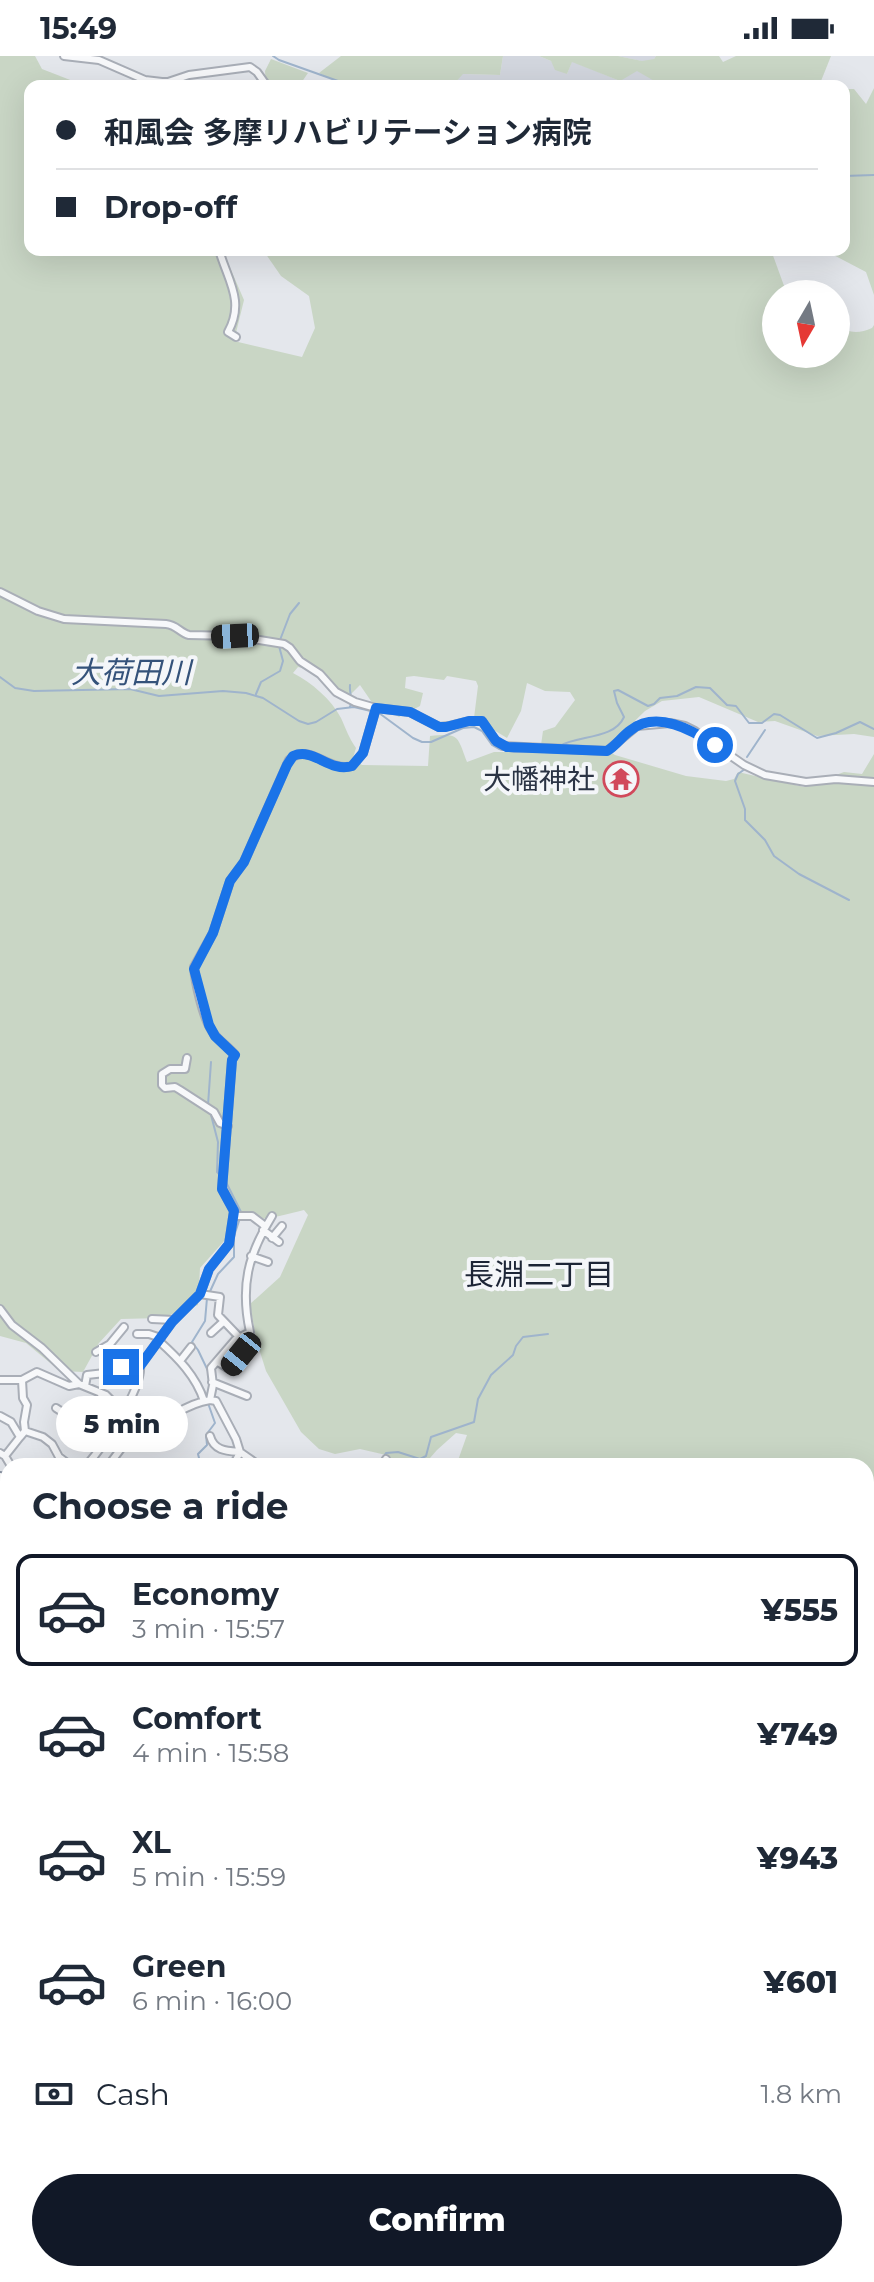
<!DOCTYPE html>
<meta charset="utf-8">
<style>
body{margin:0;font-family:Montserrat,"Noto Sans JP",sans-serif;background:#f2f2f3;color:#1f2937;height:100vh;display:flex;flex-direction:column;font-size:30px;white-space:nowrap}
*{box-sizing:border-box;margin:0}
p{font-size:26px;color:#747a83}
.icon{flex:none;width:44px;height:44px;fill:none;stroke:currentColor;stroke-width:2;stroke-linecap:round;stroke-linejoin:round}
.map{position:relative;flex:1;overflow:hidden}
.drawer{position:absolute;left:0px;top:1402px;width:874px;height:824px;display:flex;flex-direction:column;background:#fff;border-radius:24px 24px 0 0;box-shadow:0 8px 32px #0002}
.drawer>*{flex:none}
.banner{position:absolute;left:24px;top:24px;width:826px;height:176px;border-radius:16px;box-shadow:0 8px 32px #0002;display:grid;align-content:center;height:176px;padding:0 32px;background:#fff}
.needle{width:52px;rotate:189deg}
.fabs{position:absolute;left:762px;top:224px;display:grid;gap:16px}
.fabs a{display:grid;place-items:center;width:88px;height:88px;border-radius:50%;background:#fff;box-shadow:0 8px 32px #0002;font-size:40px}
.end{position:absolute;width:36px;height:36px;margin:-18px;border:10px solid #1a73e8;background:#fff;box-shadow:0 0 0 4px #fff}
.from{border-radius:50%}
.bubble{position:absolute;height:56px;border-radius:28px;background:#fff;box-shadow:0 8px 32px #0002;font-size:26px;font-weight:800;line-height:56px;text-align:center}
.car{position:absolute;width:24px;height:48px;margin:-24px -12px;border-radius:10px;box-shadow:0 0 6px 2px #0007;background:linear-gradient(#222 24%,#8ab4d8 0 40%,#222 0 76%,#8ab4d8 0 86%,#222 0)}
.banner b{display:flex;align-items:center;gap:28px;height:76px;font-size:30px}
.banner b+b{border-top:2px solid #e0e1e3}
.banner i{width:20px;height:20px;background:#1f2937}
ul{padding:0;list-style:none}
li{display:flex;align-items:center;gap:24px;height:112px;margin:0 16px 12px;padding:0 16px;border:4px solid transparent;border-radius:16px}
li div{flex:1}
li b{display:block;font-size:30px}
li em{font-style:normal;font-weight:800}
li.current{border-color:#111827}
li>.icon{width:72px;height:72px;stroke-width:1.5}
h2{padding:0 32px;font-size:36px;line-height:96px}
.pay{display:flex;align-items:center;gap:20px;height:88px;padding:0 32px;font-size:30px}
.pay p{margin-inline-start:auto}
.primary-button{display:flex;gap:16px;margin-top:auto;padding:16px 32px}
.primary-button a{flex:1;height:92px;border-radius:48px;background:#111827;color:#fff;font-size:32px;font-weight:800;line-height:92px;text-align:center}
.status{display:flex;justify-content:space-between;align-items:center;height:56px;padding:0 40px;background:#fff;direction:ltr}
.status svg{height:22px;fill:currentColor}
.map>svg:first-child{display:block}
.built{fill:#d2d6de}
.green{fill:#c9d6c5;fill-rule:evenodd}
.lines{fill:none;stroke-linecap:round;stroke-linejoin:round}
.stream{stroke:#9fb4cc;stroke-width:2}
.minor-casing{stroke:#a9aeb7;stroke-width:10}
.major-casing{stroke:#a3abb8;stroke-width:12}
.highway-casing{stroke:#8b94a3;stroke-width:14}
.minor{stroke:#f7f8fa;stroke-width:6}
.major{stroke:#fff;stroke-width:8}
.highway{stroke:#fff;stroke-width:10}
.route{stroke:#1a73e8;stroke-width:10}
.labels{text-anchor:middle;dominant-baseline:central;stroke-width:8;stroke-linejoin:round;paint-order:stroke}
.poi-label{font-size:28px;fill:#2b3445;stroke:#f4f6f9;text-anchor:end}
.water-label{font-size:30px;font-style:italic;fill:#34527a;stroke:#f4f6f9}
.neighbourhood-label{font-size:30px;fill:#1d2536;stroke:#f4f6f9}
</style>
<div class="status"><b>15:49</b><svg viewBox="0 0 49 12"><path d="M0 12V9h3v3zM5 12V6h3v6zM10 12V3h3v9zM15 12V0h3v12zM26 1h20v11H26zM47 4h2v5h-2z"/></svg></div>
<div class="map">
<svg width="874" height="2226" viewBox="0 0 874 2226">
<rect width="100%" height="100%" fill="#e4e7ec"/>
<!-- built -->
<path class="built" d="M503,0H539L551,5L567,18L572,5L620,25L641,5L618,0H656L654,3L664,29L452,30L462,18L500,19Z"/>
<!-- green -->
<path class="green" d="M0,0H35L42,13L78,27L79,30H30V194H203L225,200L244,244L234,285L302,301L315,272L309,240L281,220L263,194H771L787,238H776V298H836V270C849,277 859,278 872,272L874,269V681L854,678L817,680L775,665L758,666L699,641L662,645L645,655L606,693L615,699L686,720L726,725L734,723L738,716L804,731L844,716L862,718L874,698V1518L866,1522V1410H456L467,1379L456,1377L437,1394L423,1410H402L386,1399L360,1393L335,1398L319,1393L301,1376L266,1315L256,1283L250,1248L280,1221L308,1159L304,1154C282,1159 256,1168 234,1161L225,1184L200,1212L198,1249L161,1262L121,1263L99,1287L83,1316L60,1315L26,1287L0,1280ZM298,611L314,615L336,641L349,640L360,629L371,645L399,661L420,650L423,637L405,632L406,621L414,620L444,624L447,620L476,625L478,630L474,662L507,682L521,655L527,627L545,635L570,636L575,644L555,671L543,675L540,696H494L467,706C457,679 459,677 430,680L428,710L362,709L353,702L356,692C349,682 346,673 341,662C331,643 312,627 293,617Z
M341,0H503L500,19L463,18L452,30H345L319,17Z
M539,0H618L642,5L654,3L656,0H719L723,6L736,0H831L819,30H663L637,15L620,25L572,6L567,18L555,14L551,5Z
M271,3L308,17L299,30H266L265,15Z
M874,32V239L866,216L824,194H844V33H854L866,48Z
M871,1534L874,1535V1671L866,1660V1539Z"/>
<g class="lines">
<!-- stream -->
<path class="stream" d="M273,0L279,4L352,30
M844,120L874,119
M280,584L290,558L299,547
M0,621L15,632L34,635L130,633L159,640L223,635L246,637L263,642L299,665L308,668L316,666L337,653L354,651L379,657L413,682L422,686H431L463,672L474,671L482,675L492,689L499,693L514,696L555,695
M350,629C349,637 353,642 350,651
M256,638L261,626L280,615L283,605L279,590
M560,690C577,679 614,684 624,661L617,647L614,635L618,634L648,650L654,648L660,642L677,640L696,631L710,632L727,649L736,650L749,667H762L774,658L780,659L817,682L836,677L860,666L874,673
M747,701L765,674
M745,713L738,718L735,725L745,753V764L765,784L774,800L799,818L849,844
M208,1049L211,1006
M210,1055L218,1086L217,1116L222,1121
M226,1126L241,1156
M209,1317L198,1294L192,1286L205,1265L207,1242L218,1218L234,1201V1180L240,1162
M381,1405L386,1397L398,1396L420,1403L426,1400L431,1381L474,1366L478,1343L491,1319L513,1299L516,1290L523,1281L548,1278
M201,1410L198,1398L207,1389L206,1379L215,1367L208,1347
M866,1431L874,1428
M0,1573H8"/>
<defs>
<path id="minor" d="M64,0L99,4L145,24L162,26H168L189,19L250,11L257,16L267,30
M219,194C228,225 245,245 228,276L236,281
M0,536L38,555L64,563L166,568C177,569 180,577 189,579L235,580L284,588L290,592L300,605L320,618L336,636L355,646L376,652L410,656L439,671L449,670L469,665H482L494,683L503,690L607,695L637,670L670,667L685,670L695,675L744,709L765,719L806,726L836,723L874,726
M187,1002L185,1013H170L162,1018V1029L165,1032L175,1031L180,1034L214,1056L220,1067L228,1070
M235,1160H252L265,1170
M263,1174L279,1186
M272,1182L282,1170
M251,1200L268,1206
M200,1238L220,1241L218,1259L240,1282
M0,1253L12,1269L42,1292L79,1328
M152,1263L174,1264
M211,1277L223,1266
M137,1278H149L161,1282
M159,1285C178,1302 196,1320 204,1345
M105,1291L110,1314
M96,1296L110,1288L124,1271
M180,1305L191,1291
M218,1306L229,1313L241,1298
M0,1324H22L37,1316L69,1330L79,1328L106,1339L114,1347L121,1361L145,1380C164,1365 185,1348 210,1344
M212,1326L247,1340
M85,1330L87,1319L105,1317L135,1307L140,1310
M210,1344L213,1329L211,1312L235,1284L250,1276C240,1230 248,1199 272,1160
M210,1344L216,1345L236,1383L240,1396L260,1410
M56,1352L82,1369L103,1338
M0,1360L11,1366L20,1381L5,1400
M25,1375L43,1381L52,1388L59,1401L71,1410
M210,1380C214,1395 227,1395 240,1396L233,1410
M20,1381L25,1375L24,1366L27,1349L23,1342L22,1324
M0,1397L5,1400L11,1410
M86,1410C102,1392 143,1333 140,1310L172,1266L200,1238L209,1213L229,1188L234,1155L222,1133L232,1004L235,999C228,990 217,984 212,975C203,962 195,926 194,911L213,877L230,825L244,806L289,704C308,685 329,717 352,710L363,697L376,652
M108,1410L123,1390V1387L110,1378
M382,1410L386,1403
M0,1475L8,1466
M0,1489L6,1510L0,1532
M0,1660L8,1673
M866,1670L874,1677
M866,1786L874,1790
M866,1881L874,1883
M866,1949L874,1950
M0,2017L8,2021
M0,2071L8,2073
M866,2131L874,2134
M866,2169L873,2175
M0,2171L8,2178
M64,2218L75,2226
M145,2218C168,2226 192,2222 216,2222
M413,2218L434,2226
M796,2218L804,2226
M269,2226L277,2218
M599,2226L602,2218"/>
<path id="major" d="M866,1497L874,1477
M237,2226L239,2218
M728,2226L730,2218"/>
<path id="highway" d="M0,1422L8,1427
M866,2049L874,2052"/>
</defs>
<!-- minor casing -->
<use href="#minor" class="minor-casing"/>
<!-- major casing -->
<use href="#major" class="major-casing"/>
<!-- highway casing -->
<use href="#highway" class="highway-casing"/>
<!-- minor -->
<use href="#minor" class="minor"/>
<!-- major -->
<use href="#major" class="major"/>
<!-- highway -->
<use href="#highway" class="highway"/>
</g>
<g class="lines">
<!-- route -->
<path class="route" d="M121,1311L135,1307L140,1310L172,1266L200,1238L209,1213L229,1188L234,1155L222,1133L232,1004L235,999L215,980L209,969L194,913L213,877L230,825L244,806L287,709L293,700C314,691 329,717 352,710L363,697L376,652L410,656L439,671H446L469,665H482L496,685L507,691L607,695C617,689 622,680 631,674C657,654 692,674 715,689"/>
</g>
<!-- icons -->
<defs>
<symbol id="temple-ring" viewBox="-11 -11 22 22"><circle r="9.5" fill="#f4f6f9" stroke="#d1495b" stroke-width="1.5"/><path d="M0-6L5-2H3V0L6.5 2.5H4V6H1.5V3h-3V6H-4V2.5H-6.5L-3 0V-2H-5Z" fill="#d1495b"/></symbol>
</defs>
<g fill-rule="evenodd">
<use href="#temple-ring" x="601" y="703" width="40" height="40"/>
</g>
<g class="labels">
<!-- poi labels -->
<g class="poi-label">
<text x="595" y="723">大幡神社</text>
</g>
<!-- water labels -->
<g class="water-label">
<text x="131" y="616">大荷田川</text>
</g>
<!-- neighbourhood labels -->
<g class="neighbourhood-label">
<text x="539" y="1218">長淵二丁目</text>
</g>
</g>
</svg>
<div class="fabs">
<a><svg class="needle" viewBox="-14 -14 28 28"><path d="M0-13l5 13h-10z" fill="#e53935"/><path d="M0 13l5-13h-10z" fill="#747a83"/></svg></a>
</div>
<i class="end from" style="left:715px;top:689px"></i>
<i class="end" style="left:121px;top:1311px"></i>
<div class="bubble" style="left:56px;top:1340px;width:132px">5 min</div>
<i class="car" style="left:235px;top:580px;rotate:267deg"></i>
<i class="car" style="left:241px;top:1298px;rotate:219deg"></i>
<div class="banner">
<b><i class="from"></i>和風会 多摩リハビリテーション病院</b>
<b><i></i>Drop-off</b>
</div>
<section class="drawer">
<h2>Choose a ride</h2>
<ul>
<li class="current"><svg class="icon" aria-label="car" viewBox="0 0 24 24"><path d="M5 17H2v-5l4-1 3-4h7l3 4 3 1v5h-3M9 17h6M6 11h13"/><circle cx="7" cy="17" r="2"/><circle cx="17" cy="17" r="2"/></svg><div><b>Economy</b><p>3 min · 15:57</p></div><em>¥555</em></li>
<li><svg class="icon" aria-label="car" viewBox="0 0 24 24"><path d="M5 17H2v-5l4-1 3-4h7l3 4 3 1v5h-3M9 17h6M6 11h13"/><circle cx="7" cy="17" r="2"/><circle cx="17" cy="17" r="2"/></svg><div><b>Comfort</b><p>4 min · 15:58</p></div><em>¥749</em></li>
<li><svg class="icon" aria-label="car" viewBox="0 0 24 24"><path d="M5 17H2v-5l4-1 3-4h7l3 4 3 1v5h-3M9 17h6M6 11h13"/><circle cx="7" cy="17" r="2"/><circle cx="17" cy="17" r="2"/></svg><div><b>XL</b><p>5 min · 15:59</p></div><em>¥943</em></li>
<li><svg class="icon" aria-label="car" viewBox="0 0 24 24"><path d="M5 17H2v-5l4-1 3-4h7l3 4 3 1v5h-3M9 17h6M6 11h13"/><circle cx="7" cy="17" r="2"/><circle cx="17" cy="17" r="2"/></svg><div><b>Green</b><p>6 min · 16:00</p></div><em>¥601</em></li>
</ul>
<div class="pay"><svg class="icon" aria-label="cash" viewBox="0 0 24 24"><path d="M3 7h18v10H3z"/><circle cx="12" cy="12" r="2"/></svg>Cash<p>1.8 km</p></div>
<div class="primary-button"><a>Confirm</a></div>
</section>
</div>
